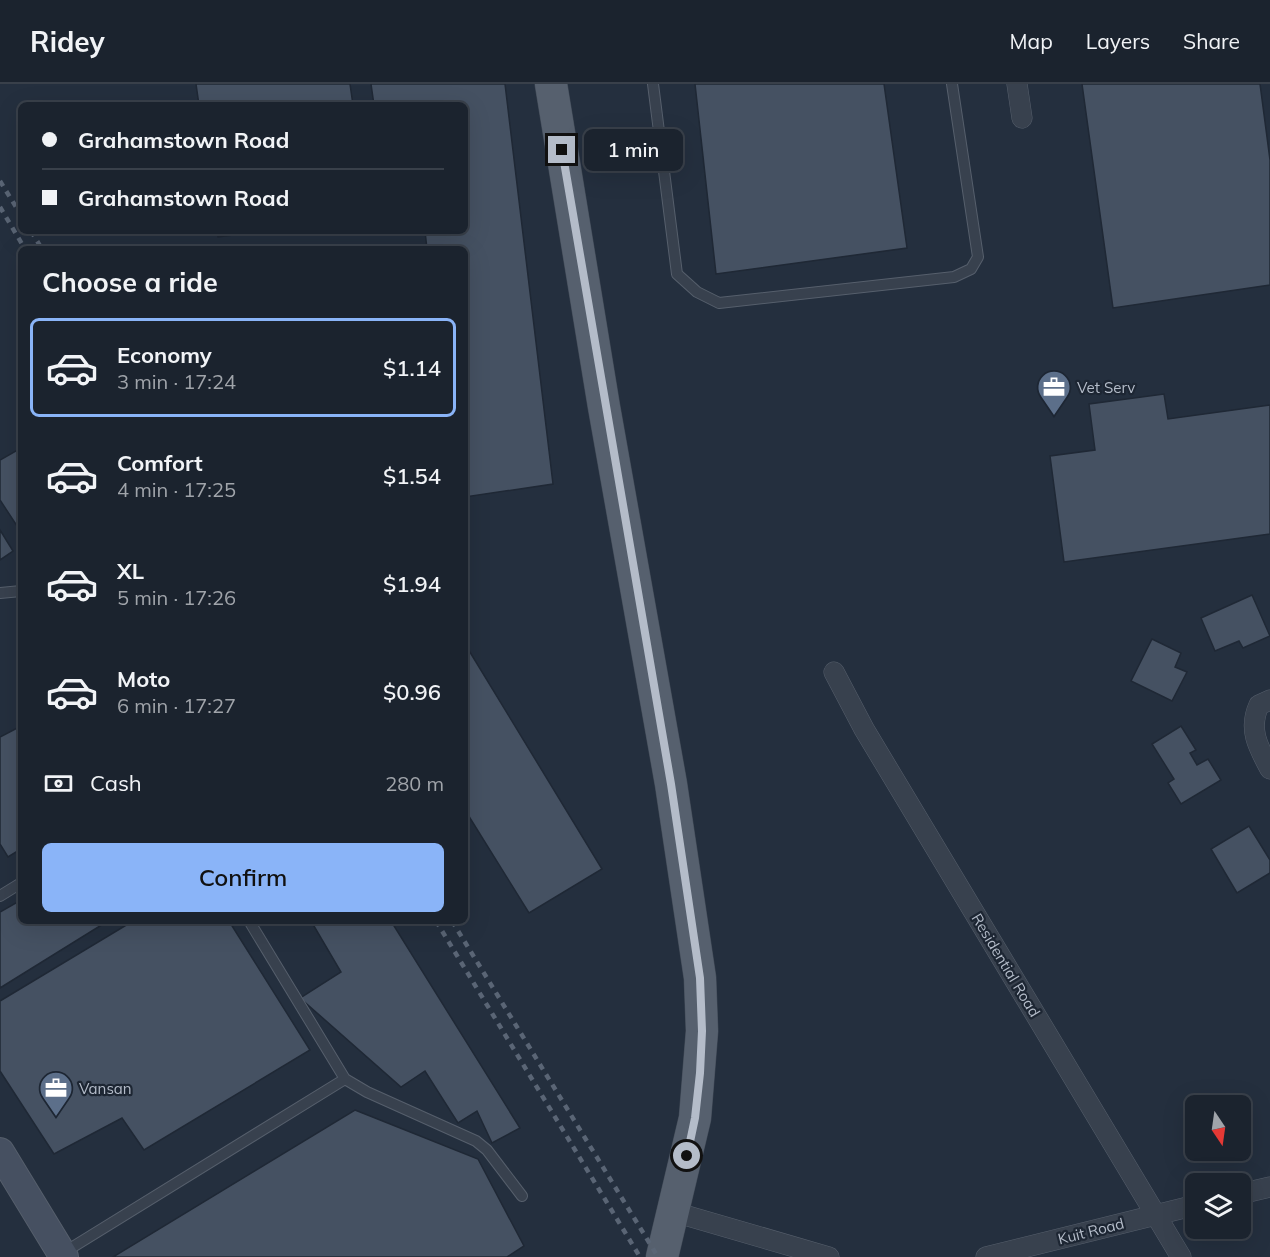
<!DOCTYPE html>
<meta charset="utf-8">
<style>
body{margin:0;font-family:Mulish,sans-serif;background:#242b36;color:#f1f3f6;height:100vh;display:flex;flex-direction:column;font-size:22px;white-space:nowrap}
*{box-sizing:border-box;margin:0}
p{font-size:20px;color:#a0a4aa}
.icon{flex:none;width:33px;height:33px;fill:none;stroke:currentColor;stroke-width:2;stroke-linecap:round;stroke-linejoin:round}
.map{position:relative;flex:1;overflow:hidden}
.panel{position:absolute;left:18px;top:162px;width:450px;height:678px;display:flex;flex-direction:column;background:#1b232e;border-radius:9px;box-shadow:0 6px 24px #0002,0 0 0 2px #39404a}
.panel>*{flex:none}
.guide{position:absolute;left:18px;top:18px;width:450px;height:132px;border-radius:9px;box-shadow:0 6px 24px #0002,0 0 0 2px #39404a;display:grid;align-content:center;height:132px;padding:0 24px;background:#1b232e}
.needle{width:39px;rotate:167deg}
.tools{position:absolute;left:1185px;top:1011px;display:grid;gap:12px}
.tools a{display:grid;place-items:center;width:66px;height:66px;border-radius:9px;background:#1b232e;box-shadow:0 6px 24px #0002,0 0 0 2px #39404a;font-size:30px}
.end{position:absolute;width:27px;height:27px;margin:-14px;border:8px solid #b4bcc9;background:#111;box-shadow:0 0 0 3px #111}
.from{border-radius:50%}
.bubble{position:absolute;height:42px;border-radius:9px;background:#1b232e;box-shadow:0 6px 24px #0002,0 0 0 2px #39404a;font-size:20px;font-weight:600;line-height:42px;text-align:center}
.guide b{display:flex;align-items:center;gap:21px;height:57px;font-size:22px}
.guide b+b{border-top:2px solid #39404a}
.guide i{width:15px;height:15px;background:#f1f3f6}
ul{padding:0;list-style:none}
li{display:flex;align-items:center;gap:18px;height:99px;margin:0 12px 9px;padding:0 12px;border:3px solid transparent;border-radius:9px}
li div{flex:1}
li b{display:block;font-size:22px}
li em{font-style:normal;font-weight:600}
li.on{border-color:#8ab4f8}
li>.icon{width:54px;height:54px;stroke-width:1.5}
h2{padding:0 24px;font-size:27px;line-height:72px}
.pay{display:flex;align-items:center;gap:15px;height:66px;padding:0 24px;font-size:22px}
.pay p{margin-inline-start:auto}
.action{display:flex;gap:12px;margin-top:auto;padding:12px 24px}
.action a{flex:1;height:69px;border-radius:9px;background:#8ab4f8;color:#111;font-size:24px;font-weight:600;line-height:69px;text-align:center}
header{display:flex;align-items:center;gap:36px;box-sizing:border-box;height:84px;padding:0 30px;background:#1b232e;border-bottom:2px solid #39404a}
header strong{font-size:28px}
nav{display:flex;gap:33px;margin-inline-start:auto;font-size:21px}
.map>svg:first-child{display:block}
.building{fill:#455162;stroke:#1f2835;stroke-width:1.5}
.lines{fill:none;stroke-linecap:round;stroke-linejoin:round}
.lane-casing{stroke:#565f6c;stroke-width:12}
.street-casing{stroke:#565f6c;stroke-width:21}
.secondary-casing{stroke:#565f6c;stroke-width:30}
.primary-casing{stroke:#414a57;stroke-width:33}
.lane{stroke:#38414e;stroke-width:10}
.street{stroke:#38414e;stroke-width:20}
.secondary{stroke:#465061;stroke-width:28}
.primary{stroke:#56606e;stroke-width:32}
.rail{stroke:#5a6575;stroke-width:4.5;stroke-dasharray:6 6;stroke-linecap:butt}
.route{stroke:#b4bcc9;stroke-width:8}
.labels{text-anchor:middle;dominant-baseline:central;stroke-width:4.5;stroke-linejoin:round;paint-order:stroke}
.poi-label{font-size:15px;fill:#b4bcc9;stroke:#1d2633;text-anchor:start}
.street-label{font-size:15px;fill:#b4bcc9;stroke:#1d2633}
</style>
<header>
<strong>Ridey</strong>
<nav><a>Map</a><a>Layers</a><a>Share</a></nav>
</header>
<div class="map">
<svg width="1270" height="1173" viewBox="0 0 1270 1173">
<rect width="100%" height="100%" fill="#242f3e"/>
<!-- building -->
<path class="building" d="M196,0H350L353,21H199Z
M371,0H505L553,400L465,413V165H427L425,147H465V21H374Z
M695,0H884L907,164L716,190Z
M1082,0H1260L1270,76V201L1113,224Z
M217,147H265L218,153Z
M1164,310L1168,335L1270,321V450L1064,478L1050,372L1095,366L1089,320Z
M21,364V448L0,416V376Z
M0,446L13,467L0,476Z
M1252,511L1270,552L1243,564L1239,557L1215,567L1201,534Z
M1152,555L1181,569L1175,583L1187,588L1172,617L1131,597Z
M465,560L602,785L529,829L465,726Z
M21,642V765L8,773L0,760V653Z
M1181,642L1196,666L1190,669L1197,681L1208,675L1221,696L1181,720L1168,699L1174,695L1152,660Z
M1249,742L1270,776V789L1237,809L1211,765Z
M21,816V837H108L0,904V828Z
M133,837H229L310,966L144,1066L122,1034L54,1070L0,987V917Z
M311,837H391L520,1044L492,1059L477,1027L458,1039L425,987L401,1003L300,914L341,888Z
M355,1026L478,1075L524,1162L507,1173H113Z"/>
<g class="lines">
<defs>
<path id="lane" d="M653,0L677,190L697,208L719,219L954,193L971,185L978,173L952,0
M0,509L21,507
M0,812L21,799
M251,840L345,995
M63,1169L345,995L367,1008L476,1057L487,1066L522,1112"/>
<path id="street" d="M1017,0L1022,34
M834,588L864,645L1181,1173
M1270,616L1259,621C1248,645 1258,663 1270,685
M1240,1110L1270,1103
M674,1128L829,1173
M986,1173L1196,1121"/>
<path id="secondary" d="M0,1068L64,1173"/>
<path id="primary" d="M551,0L604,323L671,700L700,894L702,947L695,1034L662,1173"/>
</defs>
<!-- lane casing -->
<use href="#lane" class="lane-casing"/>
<!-- street casing -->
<use href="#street" class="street-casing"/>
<!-- secondary casing -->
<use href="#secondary" class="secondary-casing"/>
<!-- primary casing -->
<use href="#primary" class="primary-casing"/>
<!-- lane -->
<use href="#lane" class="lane"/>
<!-- street -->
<use href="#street" class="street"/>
<!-- secondary -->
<use href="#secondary" class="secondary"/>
<!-- primary -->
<use href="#primary" class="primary"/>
<!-- rail -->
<path class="rail" d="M0,97L21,131
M0,123L25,165
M31,147L42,165
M436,837L640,1173
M452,837L658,1173"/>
</g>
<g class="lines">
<!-- route -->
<path class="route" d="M562,66L671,700L700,894L702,947L700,989L695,1034L687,1072"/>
</g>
<!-- icons -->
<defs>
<symbol id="office-pin" viewBox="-11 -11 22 30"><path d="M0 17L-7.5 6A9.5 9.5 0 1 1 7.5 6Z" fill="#5c6f8a" stroke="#1d2633"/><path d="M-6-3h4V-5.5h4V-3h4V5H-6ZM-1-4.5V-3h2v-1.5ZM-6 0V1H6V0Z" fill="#fff"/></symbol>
</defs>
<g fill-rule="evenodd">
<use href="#office-pin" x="1035" y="284" width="38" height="52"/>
<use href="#office-pin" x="37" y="985" width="38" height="52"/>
</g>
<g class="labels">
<!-- poi labels -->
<g class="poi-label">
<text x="1077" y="303">Vet Serv</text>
<text x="79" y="1004">Vansan</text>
</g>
<!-- street labels -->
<g class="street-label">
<text transform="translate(1006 881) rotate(59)">Residential Road</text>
<text transform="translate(1091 1147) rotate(-14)">Kuit Road</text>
</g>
</g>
</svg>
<div class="tools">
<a><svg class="needle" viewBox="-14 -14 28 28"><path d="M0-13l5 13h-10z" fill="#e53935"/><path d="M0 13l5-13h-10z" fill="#a0a4aa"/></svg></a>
<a><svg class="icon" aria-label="layers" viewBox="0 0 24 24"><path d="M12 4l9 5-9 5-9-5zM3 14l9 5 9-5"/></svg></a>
</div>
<i class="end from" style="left:687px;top:1072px"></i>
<i class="end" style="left:562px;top:66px"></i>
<div class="bubble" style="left:584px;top:45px;width:99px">1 min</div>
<div class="guide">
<b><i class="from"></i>Grahamstown Road</b>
<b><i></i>Grahamstown Road</b>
</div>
<section class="panel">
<h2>Choose a ride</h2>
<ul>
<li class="on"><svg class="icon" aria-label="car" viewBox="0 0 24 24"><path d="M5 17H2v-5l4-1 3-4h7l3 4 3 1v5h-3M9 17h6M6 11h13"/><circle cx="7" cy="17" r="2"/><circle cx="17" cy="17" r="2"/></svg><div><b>Economy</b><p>3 min · 17:24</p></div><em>$1.14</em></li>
<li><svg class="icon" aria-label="car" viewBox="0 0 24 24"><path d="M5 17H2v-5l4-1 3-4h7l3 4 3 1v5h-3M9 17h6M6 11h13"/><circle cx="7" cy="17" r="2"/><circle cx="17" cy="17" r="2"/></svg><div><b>Comfort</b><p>4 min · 17:25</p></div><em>$1.54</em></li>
<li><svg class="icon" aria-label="car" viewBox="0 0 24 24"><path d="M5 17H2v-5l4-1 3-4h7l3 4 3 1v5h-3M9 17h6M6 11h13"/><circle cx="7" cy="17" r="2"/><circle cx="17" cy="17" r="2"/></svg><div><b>XL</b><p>5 min · 17:26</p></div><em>$1.94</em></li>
<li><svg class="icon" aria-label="car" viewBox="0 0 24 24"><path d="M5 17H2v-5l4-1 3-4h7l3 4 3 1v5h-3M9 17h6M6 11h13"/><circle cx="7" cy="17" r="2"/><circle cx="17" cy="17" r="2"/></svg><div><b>Moto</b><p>6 min · 17:27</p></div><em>$0.96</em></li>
</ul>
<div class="pay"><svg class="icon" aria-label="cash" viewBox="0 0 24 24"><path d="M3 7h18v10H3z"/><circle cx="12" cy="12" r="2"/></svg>Cash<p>280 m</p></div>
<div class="action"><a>Confirm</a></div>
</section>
</div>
